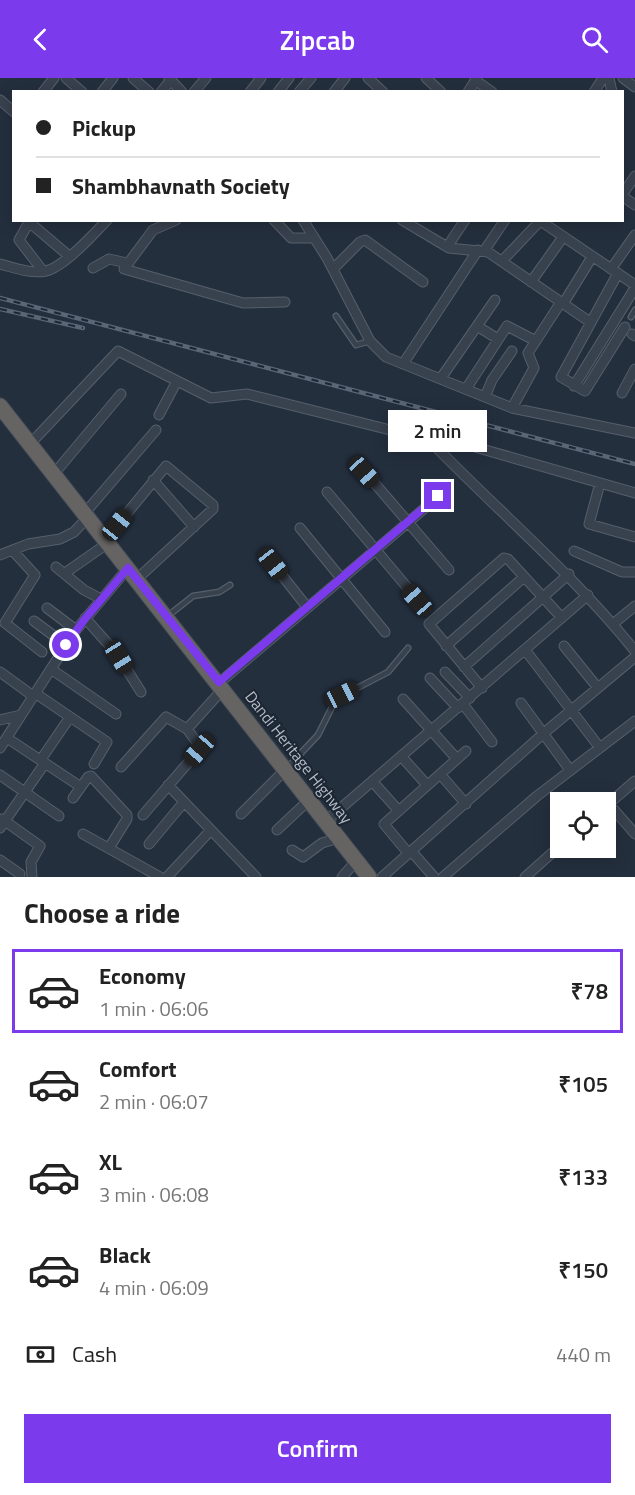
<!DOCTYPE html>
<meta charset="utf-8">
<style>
body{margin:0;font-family:"Titillium Web",sans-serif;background:#f2f2f2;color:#222;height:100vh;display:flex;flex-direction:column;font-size:22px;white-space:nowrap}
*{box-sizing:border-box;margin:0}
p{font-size:20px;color:#767676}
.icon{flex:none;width:33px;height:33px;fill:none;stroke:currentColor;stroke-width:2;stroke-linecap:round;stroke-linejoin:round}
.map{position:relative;height:799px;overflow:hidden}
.side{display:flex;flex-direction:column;background:#fff;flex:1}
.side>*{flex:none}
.hud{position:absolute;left:12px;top:12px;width:612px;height:132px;border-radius:0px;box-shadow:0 3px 15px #0003;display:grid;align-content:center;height:132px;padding:0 24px;background:#fff}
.tools{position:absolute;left:550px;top:714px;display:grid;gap:12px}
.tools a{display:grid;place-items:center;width:66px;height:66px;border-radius:0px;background:#fff;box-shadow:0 3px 15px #0003;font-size:30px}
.end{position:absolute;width:27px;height:27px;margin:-14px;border:8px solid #7c3aed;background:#fff;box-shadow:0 0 0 3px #fff}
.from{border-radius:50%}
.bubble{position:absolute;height:42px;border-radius:0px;background:#fff;box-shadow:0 3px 15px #0003;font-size:20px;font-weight:600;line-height:42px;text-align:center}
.car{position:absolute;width:18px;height:36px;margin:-18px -9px;border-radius:8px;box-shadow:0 0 4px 2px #0007;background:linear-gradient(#222 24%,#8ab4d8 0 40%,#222 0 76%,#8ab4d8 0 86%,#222 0)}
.hud b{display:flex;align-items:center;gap:21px;height:57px;font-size:22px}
.hud b+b{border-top:2px solid #e0e0e0}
.hud i{width:15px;height:15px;background:#222}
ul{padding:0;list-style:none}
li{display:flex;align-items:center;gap:18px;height:84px;margin:0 12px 9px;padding:0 12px;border:3px solid transparent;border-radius:0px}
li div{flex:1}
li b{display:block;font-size:22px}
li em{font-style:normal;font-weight:600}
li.current{border-color:#7c3aed}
li>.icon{width:54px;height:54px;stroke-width:1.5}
h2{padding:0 24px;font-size:27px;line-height:72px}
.pay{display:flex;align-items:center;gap:15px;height:66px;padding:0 24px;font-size:22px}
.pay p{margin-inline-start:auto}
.button{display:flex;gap:12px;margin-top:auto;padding:12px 24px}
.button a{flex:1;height:69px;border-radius:0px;background:#7c3aed;color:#fff;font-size:24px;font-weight:600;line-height:69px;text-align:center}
header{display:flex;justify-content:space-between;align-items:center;height:78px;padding:0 24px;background:#7c3aed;color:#fff;font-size:27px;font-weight:600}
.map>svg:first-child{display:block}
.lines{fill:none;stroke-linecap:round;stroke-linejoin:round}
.service-casing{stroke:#565f6c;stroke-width:7}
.minor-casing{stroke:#565f6c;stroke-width:11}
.trunk-casing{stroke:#434c59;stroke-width:17}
.service{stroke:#38414e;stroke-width:4.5}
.minor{stroke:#38414e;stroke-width:9}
.trunk{stroke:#656462;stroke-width:15}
.rail-casing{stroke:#5a6575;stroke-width:4.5}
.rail{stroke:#1d2633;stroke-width:2;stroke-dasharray:7;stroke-linecap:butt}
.route{stroke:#7c3aed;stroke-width:8}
.labels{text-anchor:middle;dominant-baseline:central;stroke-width:4.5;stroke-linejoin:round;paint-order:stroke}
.street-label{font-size:16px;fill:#b4bcc9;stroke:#1d2633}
</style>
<header><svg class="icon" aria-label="back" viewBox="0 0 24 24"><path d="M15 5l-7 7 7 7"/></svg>Zipcab<svg class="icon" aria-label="search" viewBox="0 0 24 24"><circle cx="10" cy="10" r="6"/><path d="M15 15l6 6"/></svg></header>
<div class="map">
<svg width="635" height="799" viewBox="0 0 635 799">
<rect width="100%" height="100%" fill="#242f3e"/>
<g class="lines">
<defs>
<path id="service" d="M336,238L356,267L370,263
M631,239L635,232
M169,537L193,518L219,514L230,507
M287,690L318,657L336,621L388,594L408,570"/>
<path id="minor" d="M66,0L82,14
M133,0L149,14
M169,0L182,14
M368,0L383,14
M426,0L441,14
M609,0L612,14
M623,0L635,9
M475,2L492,14
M43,14L54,0
M102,14L113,0
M161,14L171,2
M194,14L206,0
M250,14L261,0
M278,14L289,0
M299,14L311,0
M334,14L345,0
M468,14L477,0
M594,14L603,0
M0,22L14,34
M622,117L635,98
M622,118L635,127
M176,142L153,152L124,191L243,225L285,224
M274,142L291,160H314
M303,142L327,180L370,263L386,279L512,330L635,355
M402,142L449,170L488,174L590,244
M539,142L635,207
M447,169L465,142
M484,173L505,142
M502,183L540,143
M0,186C15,190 31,196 46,193C64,189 94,156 107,142
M93,190L109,181L127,185
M333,191L360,164L365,162L423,204
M611,191L635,157
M43,193L19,162L29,144L69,178
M618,195L561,299L585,313L625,249
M531,204L563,159
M563,226L592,179
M477,248L498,261
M632,256L635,258
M403,286L478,172
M441,300L495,222
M574,308L635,210
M466,311L507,248L536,263
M622,315L635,291
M485,319L492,302L512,273
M512,330L534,290L528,275L561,224
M159,337L177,303
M431,364L454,363L635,415
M30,366L118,273L211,320L247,316L422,360L431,364C499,434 574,497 635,573
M365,394L449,492
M53,397L121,316
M153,402L194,449
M600,405L589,446L635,459
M327,414L417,521
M84,436L156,352
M300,450L385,554
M105,462L166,388L213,427V431L137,501
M13,473L35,497L5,545L42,574
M574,473L622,494H635
M0,477L28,466L60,461L74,454L87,440
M273,486L307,529
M56,489L84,512L101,521
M65,495L108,465
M47,530L76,552
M85,540L117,576L141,614
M34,543L66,567
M613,546L635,528
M446,568L524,499
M564,568L598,610
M526,573L600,670
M464,589L569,496
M51,591L116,636
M0,594L33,618
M445,594L470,620
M430,600L458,630
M219,605L439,418
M482,610L429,546L504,480L508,481L562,540
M35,615L107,664L94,686
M403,621L457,681
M521,625L570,692
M463,626L492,664
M0,642L21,637
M7,660L81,709
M0,670L76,552L128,490
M401,678L427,707
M121,689L166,639L187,651
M440,696L466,726
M0,697L59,738
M372,703L399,733
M168,707L256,799
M73,720L88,699L91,698L127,737V741L109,770
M609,726L635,756
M606,728L635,703
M241,736L285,692
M143,737L199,672V667L187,651L223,611
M2,741L40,768L31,784L32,799
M326,743L588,517
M0,750L45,685L42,680L70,639
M277,752L309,722
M83,756L160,799
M149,766L184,724
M292,772L303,779L322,765L339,760
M412,774L434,799
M409,776L384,746L466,673
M0,782L20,796
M167,799L211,752
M342,799L356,783
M382,799L544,655L635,579
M443,799L537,718L635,643
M525,799L561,767"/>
<path id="trunk" d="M0,328L369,799"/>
</defs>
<!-- service casing -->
<use href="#service" class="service-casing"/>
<!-- minor casing -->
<use href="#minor" class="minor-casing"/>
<!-- trunk casing -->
<use href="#trunk" class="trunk-casing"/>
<!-- service -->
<use href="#service" class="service"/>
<!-- minor -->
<use href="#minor" class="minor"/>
<!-- trunk -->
<use href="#trunk" class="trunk"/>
<defs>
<path id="rail" d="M0,220L635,386
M0,231L83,250"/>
</defs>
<!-- rail casing -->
<use href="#rail" class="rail-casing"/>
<!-- rail -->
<use href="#rail" class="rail"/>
</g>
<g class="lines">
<!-- route -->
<path class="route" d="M66,567L84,542L128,490L219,604L438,418"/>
</g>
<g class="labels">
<!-- street labels -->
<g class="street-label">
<text transform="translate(299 679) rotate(52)">Dandi Heritage Highway</text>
</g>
</g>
</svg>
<div class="tools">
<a><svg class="icon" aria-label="locate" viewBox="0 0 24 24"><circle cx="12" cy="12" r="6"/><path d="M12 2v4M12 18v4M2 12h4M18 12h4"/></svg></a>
</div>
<i class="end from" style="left:66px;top:567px"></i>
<i class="end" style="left:438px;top:418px"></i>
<div class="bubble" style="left:388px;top:332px;width:99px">2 min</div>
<i class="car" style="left:364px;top:394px;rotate:138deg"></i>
<i class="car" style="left:117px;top:447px;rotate:39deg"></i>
<i class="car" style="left:273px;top:486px;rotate:142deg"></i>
<i class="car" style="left:417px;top:522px;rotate:319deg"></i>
<i class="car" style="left:119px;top:579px;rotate:148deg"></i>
<i class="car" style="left:342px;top:617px;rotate:64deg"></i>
<i class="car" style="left:199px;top:672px;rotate:221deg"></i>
<div class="hud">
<b><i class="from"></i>Pickup</b>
<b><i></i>Shambhavnath Society</b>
</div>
</div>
<section class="side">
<h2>Choose a ride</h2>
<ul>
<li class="current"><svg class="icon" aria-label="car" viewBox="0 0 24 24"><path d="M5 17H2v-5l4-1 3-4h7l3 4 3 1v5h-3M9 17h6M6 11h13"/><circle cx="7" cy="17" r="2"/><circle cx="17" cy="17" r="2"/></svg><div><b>Economy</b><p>1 min · 06:06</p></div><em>₹78</em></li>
<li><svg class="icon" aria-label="car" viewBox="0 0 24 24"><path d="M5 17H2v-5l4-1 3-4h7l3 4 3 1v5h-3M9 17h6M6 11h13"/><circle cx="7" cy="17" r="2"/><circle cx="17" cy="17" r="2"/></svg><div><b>Comfort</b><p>2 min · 06:07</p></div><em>₹105</em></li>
<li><svg class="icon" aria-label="car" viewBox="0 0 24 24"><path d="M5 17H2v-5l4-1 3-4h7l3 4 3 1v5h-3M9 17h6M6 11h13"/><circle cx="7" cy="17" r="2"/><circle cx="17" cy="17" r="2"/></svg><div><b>XL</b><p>3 min · 06:08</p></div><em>₹133</em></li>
<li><svg class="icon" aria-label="car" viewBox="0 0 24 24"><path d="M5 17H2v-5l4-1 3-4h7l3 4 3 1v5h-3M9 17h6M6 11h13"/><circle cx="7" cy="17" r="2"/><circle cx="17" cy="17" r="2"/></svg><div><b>Black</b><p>4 min · 06:09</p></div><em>₹150</em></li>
</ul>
<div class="pay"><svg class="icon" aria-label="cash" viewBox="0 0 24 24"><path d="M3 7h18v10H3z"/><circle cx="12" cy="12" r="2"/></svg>Cash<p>440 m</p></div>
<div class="button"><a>Confirm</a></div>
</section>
